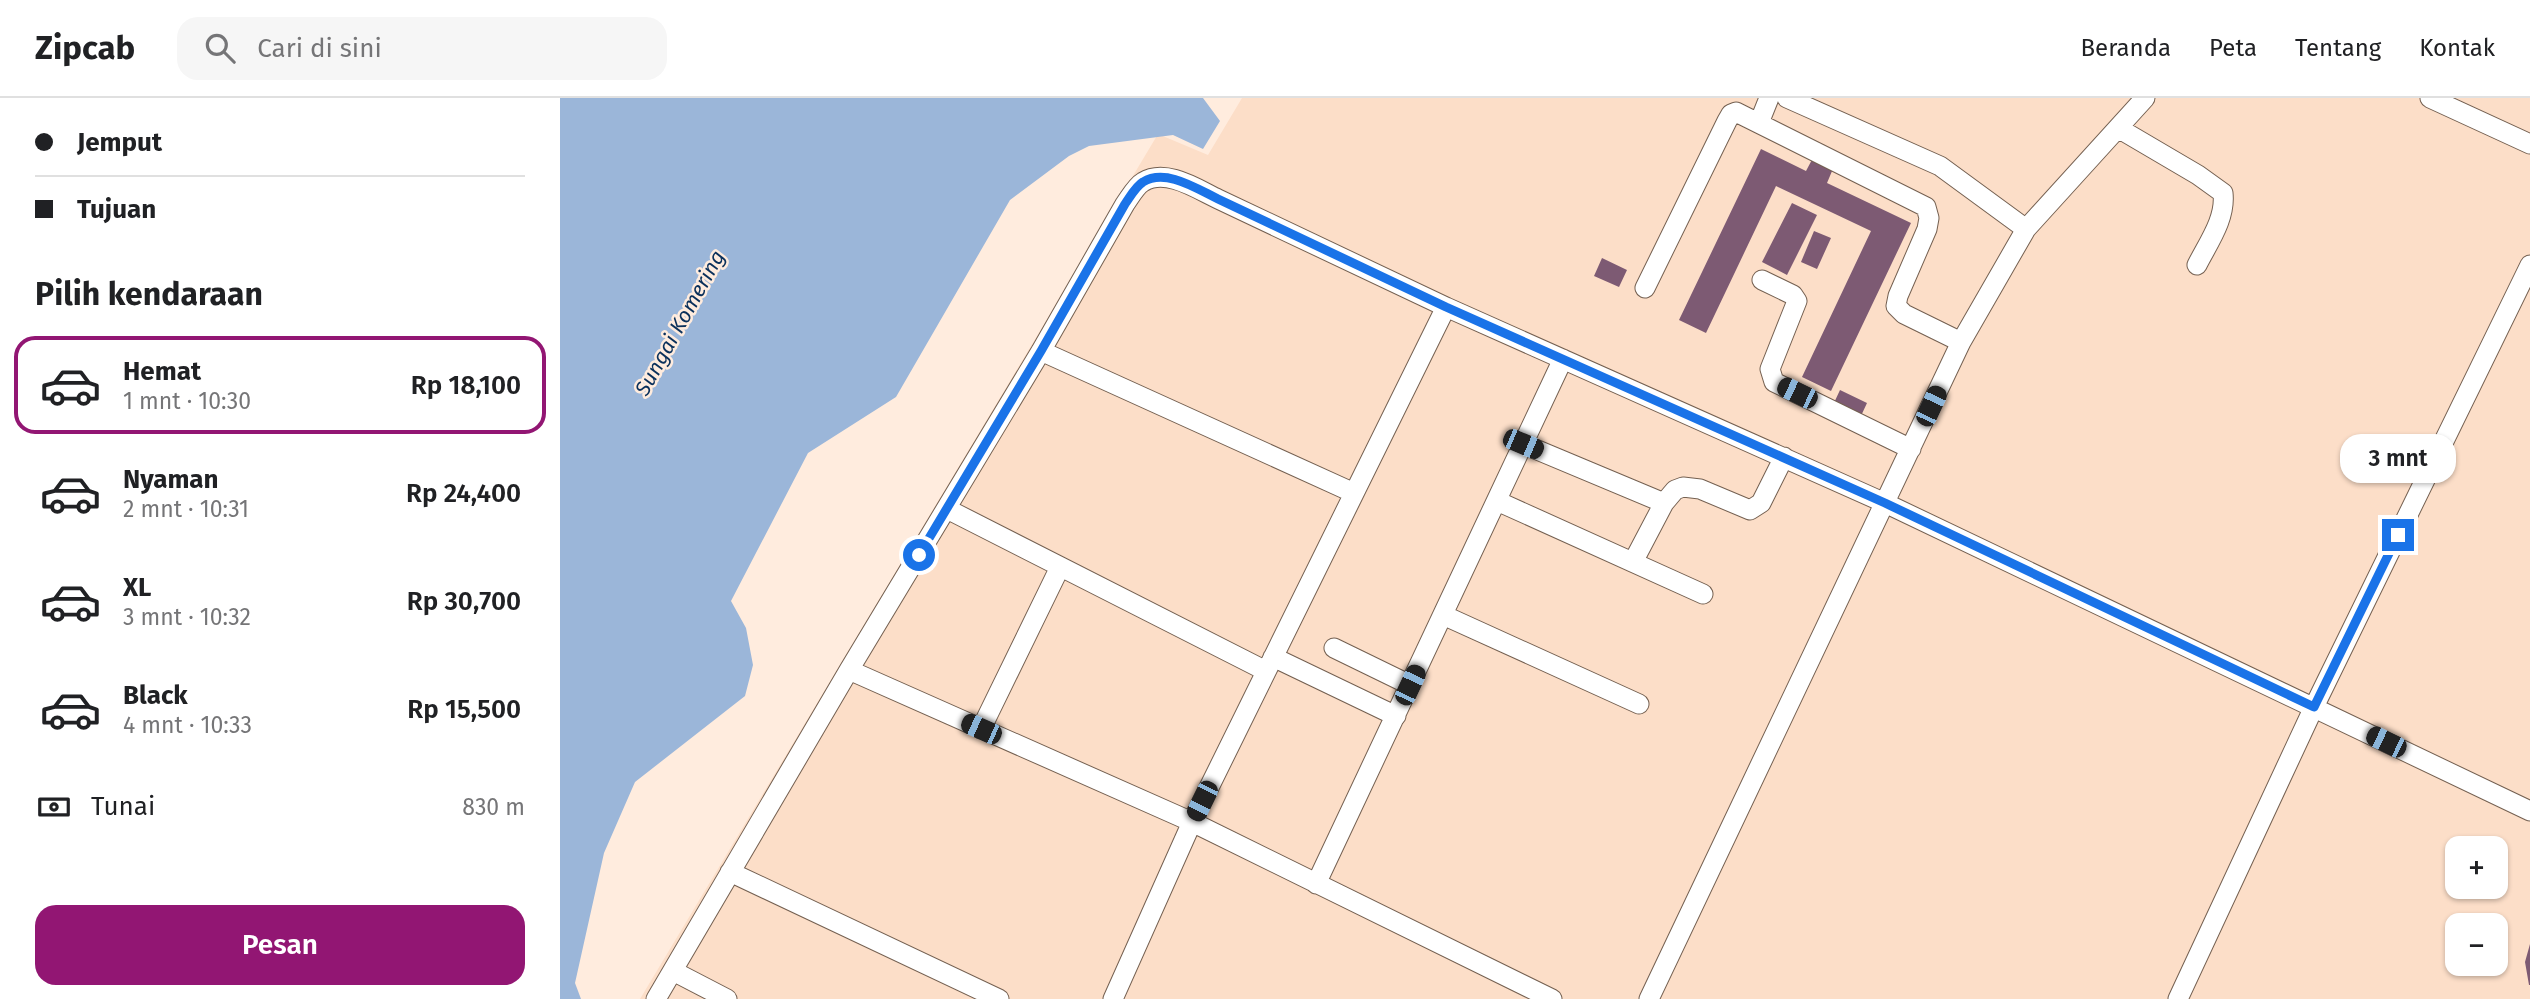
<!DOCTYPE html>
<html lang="id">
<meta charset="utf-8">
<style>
body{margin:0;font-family:"Fira Sans",sans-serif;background:#f6f6f6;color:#202124;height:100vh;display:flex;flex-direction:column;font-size:26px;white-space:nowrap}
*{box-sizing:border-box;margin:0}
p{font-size:23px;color:#757577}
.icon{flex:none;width:38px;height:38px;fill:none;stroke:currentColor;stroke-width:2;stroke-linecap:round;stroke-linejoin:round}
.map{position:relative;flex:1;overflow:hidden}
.details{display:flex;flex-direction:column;background:#fff;width:560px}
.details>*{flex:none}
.hud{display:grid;align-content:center;height:154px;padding:0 35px;background:#fff}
.controls{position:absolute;left:1885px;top:738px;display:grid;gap:14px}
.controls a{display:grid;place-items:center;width:63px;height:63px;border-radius:14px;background:#fff;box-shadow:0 2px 5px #0004;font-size:35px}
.end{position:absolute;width:32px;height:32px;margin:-16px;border:9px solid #1a73e8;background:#fff;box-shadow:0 0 0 4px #fff}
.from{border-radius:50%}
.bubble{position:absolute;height:49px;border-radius:21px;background:#fff;box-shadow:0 2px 5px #0004;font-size:23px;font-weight:600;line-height:49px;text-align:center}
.car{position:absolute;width:21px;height:42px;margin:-21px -10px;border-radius:9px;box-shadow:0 0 5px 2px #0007;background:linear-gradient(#222 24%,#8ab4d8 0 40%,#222 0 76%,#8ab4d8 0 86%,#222 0)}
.hud b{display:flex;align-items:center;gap:24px;height:66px;font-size:26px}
.hud b+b{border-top:2px solid #e0e0e0}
.hud i{width:18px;height:18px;background:#202124}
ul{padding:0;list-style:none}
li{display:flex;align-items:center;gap:21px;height:98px;margin:0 14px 10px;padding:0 21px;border:4px solid transparent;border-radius:21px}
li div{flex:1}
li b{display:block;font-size:26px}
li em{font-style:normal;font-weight:600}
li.active{border-color:#921673}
li>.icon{width:63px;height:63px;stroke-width:1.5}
h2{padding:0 35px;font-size:32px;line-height:84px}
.pay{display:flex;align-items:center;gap:18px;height:77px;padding:0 35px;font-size:26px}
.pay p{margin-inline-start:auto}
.primary-button{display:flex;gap:14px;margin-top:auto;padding:14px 35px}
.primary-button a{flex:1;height:80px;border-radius:21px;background:#921673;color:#fff;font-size:28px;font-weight:600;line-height:80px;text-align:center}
header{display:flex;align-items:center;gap:42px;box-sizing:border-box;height:98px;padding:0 35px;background:#fff;border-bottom:2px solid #e0e0e0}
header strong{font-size:33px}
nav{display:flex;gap:38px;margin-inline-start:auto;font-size:24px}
.search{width:490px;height:63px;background:#f6f6f6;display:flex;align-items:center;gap:18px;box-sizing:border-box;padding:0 24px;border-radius:21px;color:#757577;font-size:26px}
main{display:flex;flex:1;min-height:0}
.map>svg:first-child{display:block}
.built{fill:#fcdec8;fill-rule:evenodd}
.water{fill:#9bb6d9}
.building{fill:#7d5a73}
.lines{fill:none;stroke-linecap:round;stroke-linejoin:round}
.minor-casing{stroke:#746051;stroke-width:21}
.minor{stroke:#fff;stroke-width:19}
.route{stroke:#1a73e8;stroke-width:9}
.labels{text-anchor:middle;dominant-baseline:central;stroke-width:5;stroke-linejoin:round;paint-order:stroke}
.water-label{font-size:21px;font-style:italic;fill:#0a305b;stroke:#ffecde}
</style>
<header>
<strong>Zipcab</strong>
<div class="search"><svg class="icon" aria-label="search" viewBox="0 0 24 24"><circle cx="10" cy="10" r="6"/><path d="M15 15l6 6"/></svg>Cari di sini</div>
<nav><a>Beranda</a><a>Peta</a><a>Tentang</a><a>Kontak</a></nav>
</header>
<main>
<section class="details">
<div class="hud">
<b><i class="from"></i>Jemput</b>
<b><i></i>Tujuan</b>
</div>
<h2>Pilih kendaraan</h2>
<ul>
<li class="active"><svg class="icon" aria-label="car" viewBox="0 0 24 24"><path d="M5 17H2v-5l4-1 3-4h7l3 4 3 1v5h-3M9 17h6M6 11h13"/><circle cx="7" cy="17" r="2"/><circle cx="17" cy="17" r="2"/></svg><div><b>Hemat</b><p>1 mnt · 10:30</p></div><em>Rp 18,100</em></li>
<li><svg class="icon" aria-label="car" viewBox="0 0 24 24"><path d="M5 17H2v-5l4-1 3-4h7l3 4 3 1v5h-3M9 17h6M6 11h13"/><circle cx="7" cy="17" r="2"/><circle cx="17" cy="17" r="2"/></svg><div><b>Nyaman</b><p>2 mnt · 10:31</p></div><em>Rp 24,400</em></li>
<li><svg class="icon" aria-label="car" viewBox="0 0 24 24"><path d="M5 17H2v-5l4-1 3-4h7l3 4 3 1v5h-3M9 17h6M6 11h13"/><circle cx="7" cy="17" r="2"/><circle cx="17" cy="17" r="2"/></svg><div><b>XL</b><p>3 mnt · 10:32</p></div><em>Rp 30,700</em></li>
<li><svg class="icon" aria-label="car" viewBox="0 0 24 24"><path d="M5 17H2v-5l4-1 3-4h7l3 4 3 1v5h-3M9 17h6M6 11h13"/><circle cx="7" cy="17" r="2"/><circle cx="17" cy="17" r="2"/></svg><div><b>Black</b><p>4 mnt · 10:33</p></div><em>Rp 15,500</em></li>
</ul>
<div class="pay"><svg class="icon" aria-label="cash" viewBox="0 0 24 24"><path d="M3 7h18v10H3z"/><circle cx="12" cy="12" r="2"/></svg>Tunai<p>830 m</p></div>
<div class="primary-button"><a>Pesan</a></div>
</section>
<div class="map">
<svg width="1970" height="901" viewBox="0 0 1970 901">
<rect width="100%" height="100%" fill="#ffecde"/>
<!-- built -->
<path class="built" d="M682,0H1970V901H80L598,36L648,57ZM1897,751H1936V789H1897ZM1897,828H1936V866H1897Z"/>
<!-- water -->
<path class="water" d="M0,0H643L660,23L643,51L613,37L529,48L509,58L450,102L336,299L248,355L171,503L186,530L193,567L185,598L75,684L44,755L15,885L21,901H0Z"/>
<!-- building -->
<path class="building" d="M1201,51L1246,73L1255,56L1275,66L1267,85L1351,125L1271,293L1242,279L1311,133L1216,88L1146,235L1119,222Z
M1232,105L1257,117L1227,177L1202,164Z
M1254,133L1271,140L1257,171L1241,164Z
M1042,160L1067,172L1059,189L1034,178Z
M1280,292L1307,305L1300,320L1273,307Z
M1970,846V887H1969L1965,864Z"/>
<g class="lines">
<defs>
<path id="minor" d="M1227,0L1380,68L1466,131
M1870,0L1970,46
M1199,25L1209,0
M1558,30L1638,77L1663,95C1666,121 1648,145 1637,167
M1202,182L1233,197L1237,203L1210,271L1214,284L1351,351
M1085,190L1167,23L1171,16L1176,14L1366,109L1369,120L1367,131L1338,198L1336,208L1344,216L1401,244
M481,253L794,395
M963,346L1104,405
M937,403L1143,496
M387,411L706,573
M1073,464L1104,405L1115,392L1123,389L1140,391L1190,412L1201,405L1224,359
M883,517L1079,606
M774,550L850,587
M713,559L836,618
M289,572L632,724L992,901
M421,631L500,469
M170,774L439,901
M756,786L1003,261
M113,873L167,901
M96,901L289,572L481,253L565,106C570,99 576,88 583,84C606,70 637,91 658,101L886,209L1325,405L1970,713
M553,901L632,724L886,209
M1089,901L1401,244L1466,131L1585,0
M1618,901L1754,609L1970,167"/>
</defs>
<!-- minor casing -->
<use href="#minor" class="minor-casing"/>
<!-- minor -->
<use href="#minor" class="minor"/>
</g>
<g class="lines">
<!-- route -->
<path class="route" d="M359,457L481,253L565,106C570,99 576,88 583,84C606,70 637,91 658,101L886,209L1325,405L1754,609L1838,437"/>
</g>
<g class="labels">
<!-- water labels -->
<g class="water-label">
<text transform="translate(120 225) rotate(-61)">Sungai Komering</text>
</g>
</g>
</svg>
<div class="controls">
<a>+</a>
<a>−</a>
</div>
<i class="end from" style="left:359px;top:457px"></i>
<i class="end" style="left:1838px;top:437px"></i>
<div class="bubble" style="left:1780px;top:336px;width:116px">3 mnt</div>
<i class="car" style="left:1237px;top:295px;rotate:296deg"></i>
<i class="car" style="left:1371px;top:308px;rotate:25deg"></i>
<i class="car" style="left:963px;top:346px;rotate:113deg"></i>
<i class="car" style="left:850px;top:587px;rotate:25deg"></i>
<i class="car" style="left:421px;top:631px;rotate:294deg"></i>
<i class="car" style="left:1826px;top:644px;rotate:296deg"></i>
<i class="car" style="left:642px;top:703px;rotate:206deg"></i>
</div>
</main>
